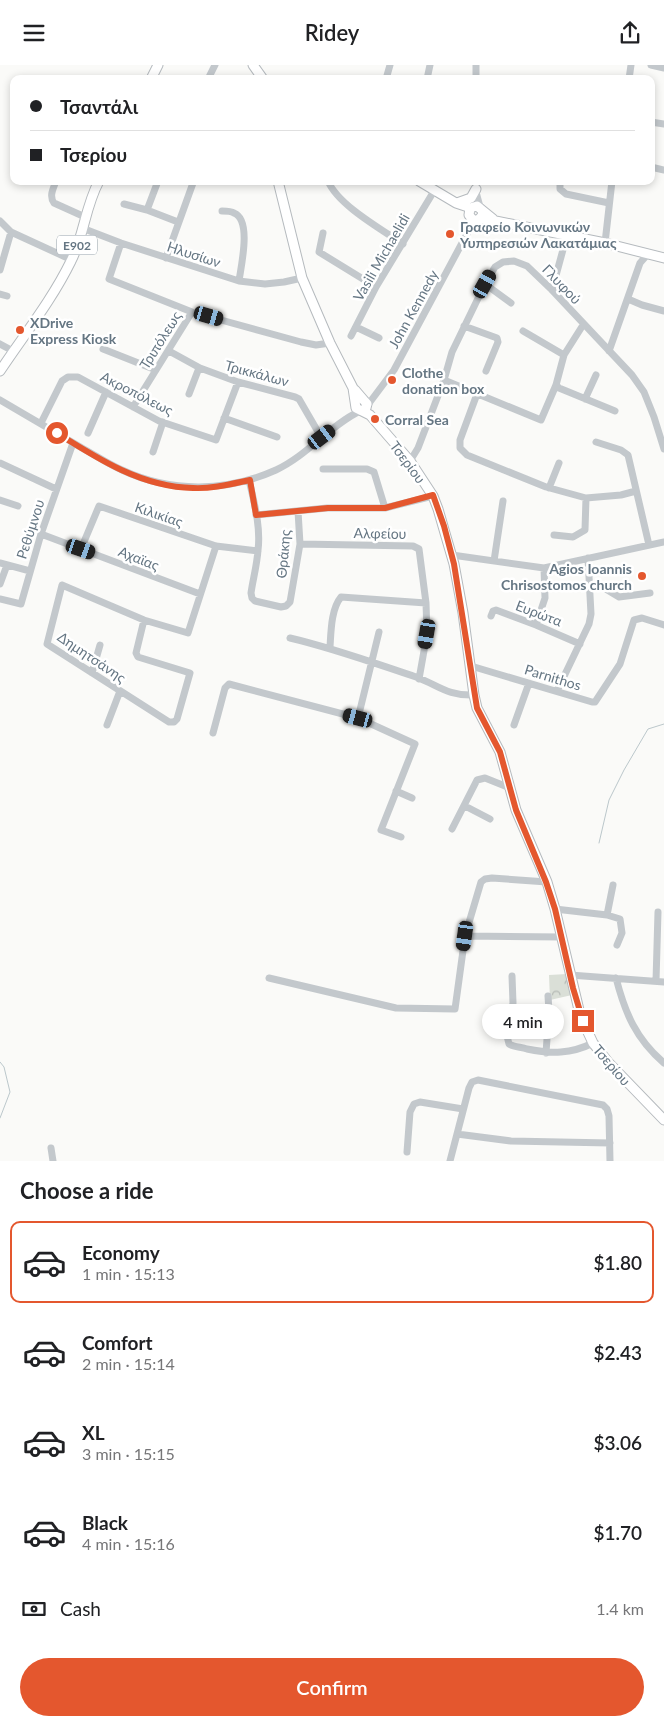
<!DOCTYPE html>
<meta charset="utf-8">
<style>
body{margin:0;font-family:Lato,sans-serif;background:#f2f2f2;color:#202124;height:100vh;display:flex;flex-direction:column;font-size:19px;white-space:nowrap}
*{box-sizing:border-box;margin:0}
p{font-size:16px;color:#757577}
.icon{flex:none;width:28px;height:28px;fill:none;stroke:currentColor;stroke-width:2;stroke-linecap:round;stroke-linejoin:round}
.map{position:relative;height:1096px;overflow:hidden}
.drawer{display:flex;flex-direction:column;background:#fff;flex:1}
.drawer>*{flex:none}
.banner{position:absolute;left:10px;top:10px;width:645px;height:110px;border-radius:10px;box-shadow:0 2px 8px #0003;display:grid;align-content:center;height:110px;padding:0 20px;background:#fff}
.end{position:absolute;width:22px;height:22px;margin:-11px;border:6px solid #e4572e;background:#fff;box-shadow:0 0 0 2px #fff}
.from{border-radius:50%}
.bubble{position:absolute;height:35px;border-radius:18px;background:#fff;box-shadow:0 2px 8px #0003;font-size:16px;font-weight:600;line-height:35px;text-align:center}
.car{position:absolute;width:15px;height:30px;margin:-15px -8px;border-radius:6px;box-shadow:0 0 4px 1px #0007;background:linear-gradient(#222 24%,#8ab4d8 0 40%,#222 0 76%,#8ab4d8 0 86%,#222 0)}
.banner b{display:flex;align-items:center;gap:18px;height:48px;font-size:19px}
.banner b+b{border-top:1px solid #e0e0e0}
.banner i{width:12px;height:12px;background:#202124}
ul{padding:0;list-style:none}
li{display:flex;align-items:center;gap:15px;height:82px;margin:0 10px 8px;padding:0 10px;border:2px solid transparent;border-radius:10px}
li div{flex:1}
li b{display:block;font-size:19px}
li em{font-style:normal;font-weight:600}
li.selected{border-color:#e4572e}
li>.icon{width:45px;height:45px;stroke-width:1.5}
h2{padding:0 20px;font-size:22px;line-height:60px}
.pay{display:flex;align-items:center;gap:12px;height:55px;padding:0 20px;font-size:19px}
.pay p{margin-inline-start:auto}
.cta{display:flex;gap:10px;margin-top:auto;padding:10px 20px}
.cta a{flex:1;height:58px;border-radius:30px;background:#e4572e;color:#fff;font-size:20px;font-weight:600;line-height:58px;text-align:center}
header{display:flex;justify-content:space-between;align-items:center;height:65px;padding:0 20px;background:#fff;font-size:22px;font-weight:600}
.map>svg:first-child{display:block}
.park{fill:url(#park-crowns)}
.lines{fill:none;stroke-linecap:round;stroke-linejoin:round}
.stream{stroke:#bbc7cb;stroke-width:1}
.major-casing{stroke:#b5babe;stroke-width:11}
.minor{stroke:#c3c8cc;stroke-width:7}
.major{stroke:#fff;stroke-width:9}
.route{stroke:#e4572e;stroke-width:6}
.poi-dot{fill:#e4572e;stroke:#fff;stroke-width:2}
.labels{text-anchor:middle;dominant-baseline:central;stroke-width:5;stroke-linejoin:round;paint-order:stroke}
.shield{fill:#fff;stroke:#939fa8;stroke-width:1}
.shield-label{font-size:12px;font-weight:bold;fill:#657683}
.poi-label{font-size:14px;font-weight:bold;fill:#657683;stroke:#fff;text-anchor:start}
.street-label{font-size:14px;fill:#657683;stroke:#fff}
</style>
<header><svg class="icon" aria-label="menu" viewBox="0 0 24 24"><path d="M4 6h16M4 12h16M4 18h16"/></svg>Ridey<svg class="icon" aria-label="share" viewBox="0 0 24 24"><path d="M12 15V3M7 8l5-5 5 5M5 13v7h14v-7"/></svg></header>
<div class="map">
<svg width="664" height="1096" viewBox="0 0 664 1096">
<defs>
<pattern id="park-crowns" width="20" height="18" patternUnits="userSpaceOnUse" patternTransform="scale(1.25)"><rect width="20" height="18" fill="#dadfd7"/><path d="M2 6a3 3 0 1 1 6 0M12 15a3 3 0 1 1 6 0" fill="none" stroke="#b4b9b4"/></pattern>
</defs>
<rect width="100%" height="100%" fill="#fafaf8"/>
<!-- park -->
<path class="park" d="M567,909L572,930L550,935L549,910Z"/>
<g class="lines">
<!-- stream -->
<path class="stream" d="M599,778L609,735L624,705L648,664L664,659
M0,997L4,1002L10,1027L0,1053"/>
<defs>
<path id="major" d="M253,0L263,14
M151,14L158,0
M278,116L302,213L330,278L353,323L356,343L370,350L410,396L433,431L438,444L454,499L463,548L474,630L477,643L500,687L516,745L547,817L555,844L579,945L586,963L593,978L608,997L664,1055
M419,116L456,138L471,143
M457,138L471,133L476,124
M483,146L482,151L478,155H473L469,150L470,143L477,141L493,154
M481,153L605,178L664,193
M0,306C24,270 52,235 71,196C84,171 85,142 99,116
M355,325L367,339L366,343L363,345"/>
</defs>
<!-- major casing -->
<use href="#major" class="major-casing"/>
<!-- minor -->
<path class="minor" d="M476,0V14
M651,0L664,3
M208,14L215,0
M386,14L390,0
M427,14L430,0
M629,14L631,0
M651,57L664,59
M651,102L664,105
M56,116C53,124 49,131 54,138L85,152
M328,116C338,140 381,164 403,179
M560,116V124L566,129L609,138
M476,127L480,142
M124,139L147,145L178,157
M147,145L158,116
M222,146C225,146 231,146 234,148C252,155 241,201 239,216
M0,156L11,167L72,195
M82,163L121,178L239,216L265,219L284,217L302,213
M323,168L319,187L376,222
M121,178L109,214L192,247L301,277L316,280L330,278
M605,178L612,116
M166,193L193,118
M0,205L11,167
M485,219L511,238
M552,225L567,170
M0,229L7,231
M628,234L642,240L664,246
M464,261L497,273L498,277L486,306
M356,262L379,273
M523,266L564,290
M351,271L376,222L434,126
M0,279L13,286
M103,284L156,305
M169,286L200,303L238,317L295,332L299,334L321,372
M609,286L640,198L648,189
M444,315L541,355L556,320L564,290L583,260
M556,320L559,323L615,346
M189,329L199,303
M477,329L460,375V383L467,390L546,422L586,433L621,430L636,426
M585,334L596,310
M0,335C27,351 55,367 82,383C95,390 108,399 122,405C171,428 227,427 276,405C308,390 329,361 360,346
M367,341L394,305L469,165L478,155
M133,342L192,247
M224,353L277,372
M41,358L62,316L68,312H78L159,356L216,375L238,317
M88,368L106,327
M596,377L621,385L628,390L649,480
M153,387L163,357
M410,396L418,383L444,315L452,287L485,219L495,202L503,197L514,196L527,201L552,225L632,310L644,327L654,352L664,384
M0,398L56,424
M323,404H367L374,407L385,443
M249,415C254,437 261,462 258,485C257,500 253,514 251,528L252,533L255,536L281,542L286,541L290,537L300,479L298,446
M549,423L559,398
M0,435L18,441
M256,450L327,443H385L433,431
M41,469L200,529
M554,470L573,472L585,465L586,433
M300,479L413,481L419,484L426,538L427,569L419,614
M81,484L99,441L216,481L258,486
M452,490L544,503L664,477
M494,496L503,436
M0,498L30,506
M0,519L7,500
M589,520H599L619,532L650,528
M0,534L21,539L41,469L73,378
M491,551L493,546L496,545L536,560L580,579
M144,555L136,588L138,592L190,608L177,654L174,657H169L47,579L62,520L144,555L188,568L216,481
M536,560L545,533L544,503
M290,573C333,583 374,598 416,612C438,620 447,631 474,630
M330,582C331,567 331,544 341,532L426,538
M471,601L592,637H595L620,599L634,555L642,553L664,560
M92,608L100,580
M557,626L589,559L591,549L588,493
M358,653L379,567
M107,660L120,626
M514,660L529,618
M213,668L225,623L229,619L358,653L415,679L381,765L401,772
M396,726L412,733
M465,741L490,754
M452,764L477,715L485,713L510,723
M555,844L607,850L620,854L622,868L617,880
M607,850L613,820
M465,871L562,872
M570,910L664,917
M512,911L513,938L507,971L509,979C514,982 521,982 527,984C551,989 571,989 593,978
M269,913L396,943L455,944L465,871L481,817L485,814L492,813L547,817
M616,913C625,948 636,974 664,998
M656,916L658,847
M546,988L549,946L548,931
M457,1069L511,1076L610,1078
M51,1083L53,1096
M407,1087L410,1047L414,1039L420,1037L463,1044
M450,1096L469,1023L472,1017L478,1015L603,1040L607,1044L609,1051L610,1096"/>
<!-- major -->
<use href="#major" class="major"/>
</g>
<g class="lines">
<!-- route -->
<path class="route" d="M57,368C98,394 142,422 193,423C212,424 231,419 250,415L256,450L328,443H385L433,430L444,461L454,499L477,643L500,687L516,745L546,817L555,844L573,923L583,956"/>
</g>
<!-- markers -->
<g class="poi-dot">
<circle cx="450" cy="169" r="5"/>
<circle cx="20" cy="265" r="5"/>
<circle cx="392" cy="315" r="5"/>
<circle cx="375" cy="354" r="5"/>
<circle cx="642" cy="511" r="5"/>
</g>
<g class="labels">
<!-- shield labels -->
<rect class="shield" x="57" y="170.5" width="40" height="19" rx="4"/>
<g class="shield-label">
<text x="77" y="180">E902</text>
</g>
<!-- poi labels -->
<g class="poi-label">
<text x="460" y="161">Γραφείο Κοινωνικών<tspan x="460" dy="16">Υυπηρεσιών Λακατάμιας</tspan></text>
<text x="30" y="257">XDrive<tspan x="30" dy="16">Express Kiosk</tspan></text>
<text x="402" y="307">Clothe<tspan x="402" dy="16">donation box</tspan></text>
<text x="385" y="354">Corral Sea</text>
<text x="632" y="503" text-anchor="end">Agios Ioannis<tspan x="632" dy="16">Chrisostomos church</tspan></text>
</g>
<!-- street labels -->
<g class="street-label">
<text transform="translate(194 189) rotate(18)">Ηλυσίων</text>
<text transform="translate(381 192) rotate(-60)">Vasili Michaelidi</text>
<text transform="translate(562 219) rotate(46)">Γλυφού</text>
<text transform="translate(413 244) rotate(-61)">John Kennedy</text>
<text transform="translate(160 275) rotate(-58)">Τριπόλεως</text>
<text transform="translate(257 308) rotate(15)">Τρικκάλων</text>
<text transform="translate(137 328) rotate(27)">Ακροπόλεως</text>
<text transform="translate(408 397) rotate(53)">Τσερίου</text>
<text transform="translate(159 449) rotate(19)">Κιλικίας</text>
<text transform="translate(30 464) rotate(-72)">Ρεθύμνου</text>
<text transform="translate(380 468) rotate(1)">Αλφείου</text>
<text transform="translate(283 489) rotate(-85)">Θράκης</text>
<text transform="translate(139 493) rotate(22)">Αχαϊας</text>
<text transform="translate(539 548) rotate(21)">Ευρώτα</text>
<text transform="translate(92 592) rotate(34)">Δημητσάνης</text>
<text transform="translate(553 612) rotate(17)">Parnithos</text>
<text transform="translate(612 1000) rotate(49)">Τσερίου</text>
</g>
</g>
</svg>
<i class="end from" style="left:57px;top:368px"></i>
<i class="end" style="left:583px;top:956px"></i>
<div class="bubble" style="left:482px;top:939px;width:82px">4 min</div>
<i class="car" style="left:485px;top:219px;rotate:29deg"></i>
<i class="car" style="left:209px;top:251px;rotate:106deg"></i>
<i class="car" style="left:322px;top:372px;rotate:53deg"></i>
<i class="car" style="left:81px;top:484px;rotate:109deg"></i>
<i class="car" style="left:427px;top:569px;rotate:190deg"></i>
<i class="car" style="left:358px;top:653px;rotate:285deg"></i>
<i class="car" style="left:465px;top:871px;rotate:188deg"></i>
<div class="banner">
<b><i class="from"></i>Τσαντάλι</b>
<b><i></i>Τσερίου</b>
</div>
</div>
<section class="drawer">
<h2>Choose a ride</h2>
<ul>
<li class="selected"><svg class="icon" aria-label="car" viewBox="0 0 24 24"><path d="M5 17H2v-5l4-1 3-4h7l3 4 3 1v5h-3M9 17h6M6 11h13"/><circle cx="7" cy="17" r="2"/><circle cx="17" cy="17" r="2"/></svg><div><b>Economy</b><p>1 min · 15:13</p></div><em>$1.80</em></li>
<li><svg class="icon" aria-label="car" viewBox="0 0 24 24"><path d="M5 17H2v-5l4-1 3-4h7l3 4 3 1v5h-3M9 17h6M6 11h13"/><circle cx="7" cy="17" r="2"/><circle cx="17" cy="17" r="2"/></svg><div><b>Comfort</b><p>2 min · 15:14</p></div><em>$2.43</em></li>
<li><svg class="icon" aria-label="car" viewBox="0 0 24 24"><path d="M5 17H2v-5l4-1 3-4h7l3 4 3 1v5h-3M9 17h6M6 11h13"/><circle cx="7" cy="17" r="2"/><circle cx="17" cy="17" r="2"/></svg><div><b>XL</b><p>3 min · 15:15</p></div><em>$3.06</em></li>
<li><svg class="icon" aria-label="car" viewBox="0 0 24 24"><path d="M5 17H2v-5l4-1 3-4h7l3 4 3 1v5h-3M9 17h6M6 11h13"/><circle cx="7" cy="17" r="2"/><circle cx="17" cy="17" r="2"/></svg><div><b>Black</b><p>4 min · 15:16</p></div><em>$1.70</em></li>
</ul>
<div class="pay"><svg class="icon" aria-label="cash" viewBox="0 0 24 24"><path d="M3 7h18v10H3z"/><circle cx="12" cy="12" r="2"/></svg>Cash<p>1.4 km</p></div>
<div class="cta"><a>Confirm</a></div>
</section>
